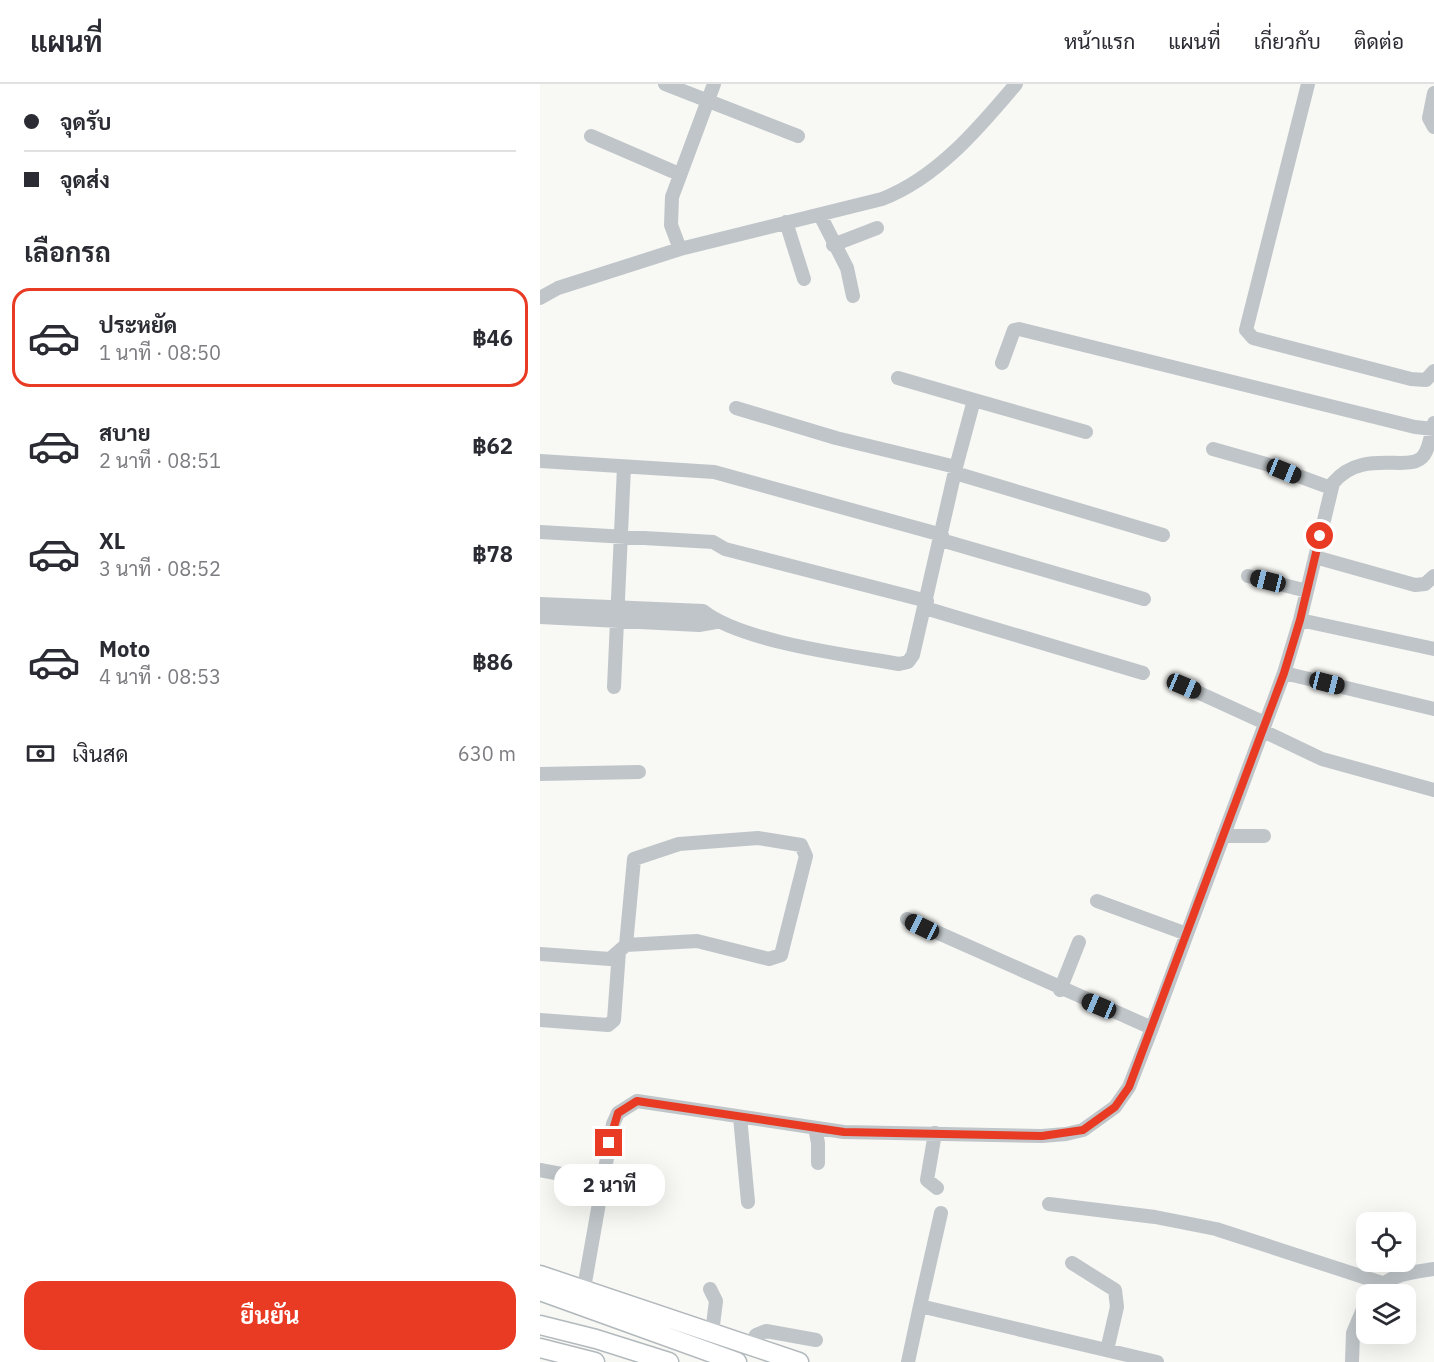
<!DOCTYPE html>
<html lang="th">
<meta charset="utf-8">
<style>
body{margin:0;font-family:"IBM Plex Sans",Sarabun,sans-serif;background:#f7f7f7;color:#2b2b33;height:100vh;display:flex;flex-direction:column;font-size:22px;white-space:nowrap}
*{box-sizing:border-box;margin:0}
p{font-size:20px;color:#7c7c81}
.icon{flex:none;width:33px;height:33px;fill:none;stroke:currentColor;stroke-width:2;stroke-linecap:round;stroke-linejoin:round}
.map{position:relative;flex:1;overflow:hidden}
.sheet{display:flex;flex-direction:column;background:#fff;width:540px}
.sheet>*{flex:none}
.guide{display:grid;align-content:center;height:132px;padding:0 24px;background:#fff}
.controls{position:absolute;left:816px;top:1128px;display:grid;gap:12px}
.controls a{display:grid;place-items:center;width:60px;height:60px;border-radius:12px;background:#fff;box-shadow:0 6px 24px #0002;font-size:30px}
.end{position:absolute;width:27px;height:27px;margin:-14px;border:8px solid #e93a24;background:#fff;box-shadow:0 0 0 3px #fff}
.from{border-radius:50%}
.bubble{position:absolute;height:42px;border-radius:18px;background:#fff;box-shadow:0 6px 24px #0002;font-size:20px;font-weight:700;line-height:42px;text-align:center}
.car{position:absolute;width:18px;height:36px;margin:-18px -9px;border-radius:8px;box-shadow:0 0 4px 2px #0007;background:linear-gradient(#222 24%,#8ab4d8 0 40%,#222 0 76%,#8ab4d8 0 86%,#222 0)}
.guide b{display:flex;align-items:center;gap:21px;height:57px;font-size:22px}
.guide b+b{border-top:2px solid #e1e1e2}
.guide i{width:15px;height:15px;background:#2b2b33}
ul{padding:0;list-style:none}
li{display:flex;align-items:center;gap:18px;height:99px;margin:0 12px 9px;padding:0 12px;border:3px solid transparent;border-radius:18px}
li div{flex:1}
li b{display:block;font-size:22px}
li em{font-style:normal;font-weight:700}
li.active{border-color:#e93a24}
li>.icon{width:54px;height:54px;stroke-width:1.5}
h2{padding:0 24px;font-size:27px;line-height:72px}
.pay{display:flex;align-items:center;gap:15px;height:66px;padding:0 24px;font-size:22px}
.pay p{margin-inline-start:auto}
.button{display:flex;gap:12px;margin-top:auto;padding:12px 24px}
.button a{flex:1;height:69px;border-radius:18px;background:#e93a24;color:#fff;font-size:24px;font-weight:700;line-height:69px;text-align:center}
header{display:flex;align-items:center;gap:36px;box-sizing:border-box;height:84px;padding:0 30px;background:#fff;border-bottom:2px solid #e1e1e2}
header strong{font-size:28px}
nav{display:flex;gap:33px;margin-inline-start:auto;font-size:21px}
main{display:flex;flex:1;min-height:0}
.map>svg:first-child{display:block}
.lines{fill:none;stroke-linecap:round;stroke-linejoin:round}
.major-casing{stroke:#b2b9bc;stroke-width:21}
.minor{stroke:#bfc5c8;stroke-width:14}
.major{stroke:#fff;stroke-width:18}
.route{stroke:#e93a24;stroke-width:8}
</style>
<header>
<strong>แผนที่</strong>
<nav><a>หน้าแรก</a><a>แผนที่</a><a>เกี่ยวกับ</a><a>ติดต่อ</a></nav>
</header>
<main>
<section class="sheet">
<div class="guide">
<b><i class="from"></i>จุดรับ</b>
<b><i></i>จุดส่ง</b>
</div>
<h2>เลือกรถ</h2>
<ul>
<li class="active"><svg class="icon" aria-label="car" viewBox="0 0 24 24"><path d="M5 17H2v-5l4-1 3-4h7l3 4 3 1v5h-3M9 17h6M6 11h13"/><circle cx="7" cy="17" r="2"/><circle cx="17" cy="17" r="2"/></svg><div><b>ประหยัด</b><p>1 นาที · 08:50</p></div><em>฿46</em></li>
<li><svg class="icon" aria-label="car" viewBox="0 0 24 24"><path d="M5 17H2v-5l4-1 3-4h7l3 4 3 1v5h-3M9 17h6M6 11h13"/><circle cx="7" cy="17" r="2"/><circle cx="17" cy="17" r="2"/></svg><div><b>สบาย</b><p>2 นาที · 08:51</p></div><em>฿62</em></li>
<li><svg class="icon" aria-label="car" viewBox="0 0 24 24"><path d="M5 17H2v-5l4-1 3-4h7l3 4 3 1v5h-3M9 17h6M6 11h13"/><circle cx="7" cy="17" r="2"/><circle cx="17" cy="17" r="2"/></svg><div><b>XL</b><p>3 นาที · 08:52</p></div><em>฿78</em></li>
<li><svg class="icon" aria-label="car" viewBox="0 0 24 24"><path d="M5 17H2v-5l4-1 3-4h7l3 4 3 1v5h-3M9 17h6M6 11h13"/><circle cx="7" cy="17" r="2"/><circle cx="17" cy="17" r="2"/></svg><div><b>Moto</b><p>4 นาที · 08:53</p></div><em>฿86</em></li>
</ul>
<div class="pay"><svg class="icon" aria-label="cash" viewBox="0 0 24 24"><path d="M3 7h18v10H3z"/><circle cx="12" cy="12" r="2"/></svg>เงินสด<p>630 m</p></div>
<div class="button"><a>ยืนยัน</a></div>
</section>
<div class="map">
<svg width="894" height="1278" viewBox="0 0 894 1278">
<rect width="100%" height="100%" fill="#f8f8f5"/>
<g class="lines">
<defs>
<path id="major" d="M0,1191L259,1278
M0,1207L197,1278
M0,1241L56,1255L129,1278
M0,1264L55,1278"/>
</defs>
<!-- major casing -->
<use href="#major" class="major-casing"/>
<!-- minor -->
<path class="minor" d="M125,0L258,52
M768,0L706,246L713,254L871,295L886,296L894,287
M894,9L889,34L894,43
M51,52L139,90
M280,131L307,184L313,212
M246,138L264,195
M293,161L337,144
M140,165L131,141L132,113L174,0
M0,214L18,204L140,165L342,115C397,94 439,44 476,0
M462,279L474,246L479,245L875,343L894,345
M358,294L434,316
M673,365L726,380L791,404
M0,377L174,388L402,451
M416,383L434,316L546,348
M415,389L623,451
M0,448L173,458L185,465L387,517
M401,456L604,515
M775,473L875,501L885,500L894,492
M708,492L767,507
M0,520L163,527C202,558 308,571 359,580L368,578L373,571L416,383L296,354L196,324
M385,524L603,589
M0,533L159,541L176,538
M760,536L894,565
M744,589L894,625
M644,602L725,639
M74,603L84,383
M723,647L782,675L894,706
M0,690L99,688
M683,752H724
M557,817L647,850
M367,835L612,944
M0,870L70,875L86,861L157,857L229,875L241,871L266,772L261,761L218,754L139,760L94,775L86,861
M520,906L539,858
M0,936L68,941L74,936L79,867
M200,1033L208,1118
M275,1044L278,1059V1079
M395,1049L387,1096L397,1104
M0,1086L63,1098
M509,1120L615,1133L676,1145L842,1199
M401,1129L380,1222L617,1278
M532,1179L575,1206L577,1223L567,1266
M44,1204L73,1040L78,1029L97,1017L304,1048L502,1052L526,1050L543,1046L575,1023L589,1003L612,944L744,589L760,536L793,399C824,362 871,391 884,371C890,363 891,349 894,339
M170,1205L176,1217L172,1249
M832,1210C849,1190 869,1189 894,1185
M211,1262L216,1251L226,1247L276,1256
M368,1278L380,1222
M812,1278L813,1249L826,1218"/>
<!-- major -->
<use href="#major" class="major"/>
</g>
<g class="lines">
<!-- route -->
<path class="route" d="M69,1059L78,1029L97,1017L304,1048L502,1052L543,1046L575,1023L589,1003L744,589L760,536L780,452"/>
</g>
</svg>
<div class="controls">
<a><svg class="icon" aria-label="locate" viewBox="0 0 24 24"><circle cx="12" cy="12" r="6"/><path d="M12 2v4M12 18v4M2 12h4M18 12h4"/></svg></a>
<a><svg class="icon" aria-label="layers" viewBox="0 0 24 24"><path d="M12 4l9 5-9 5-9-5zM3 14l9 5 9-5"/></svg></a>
</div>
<i class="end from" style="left:780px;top:452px"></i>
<i class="end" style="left:69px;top:1059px"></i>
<div class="bubble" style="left:14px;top:1080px;width:111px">2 นาที</div>
<i class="car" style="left:744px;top:387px;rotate:112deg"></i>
<i class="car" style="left:728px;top:497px;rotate:284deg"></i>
<i class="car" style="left:787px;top:599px;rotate:104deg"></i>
<i class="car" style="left:644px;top:602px;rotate:113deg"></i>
<i class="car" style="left:382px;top:843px;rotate:296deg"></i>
<i class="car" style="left:559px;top:922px;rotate:293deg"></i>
</div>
</main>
